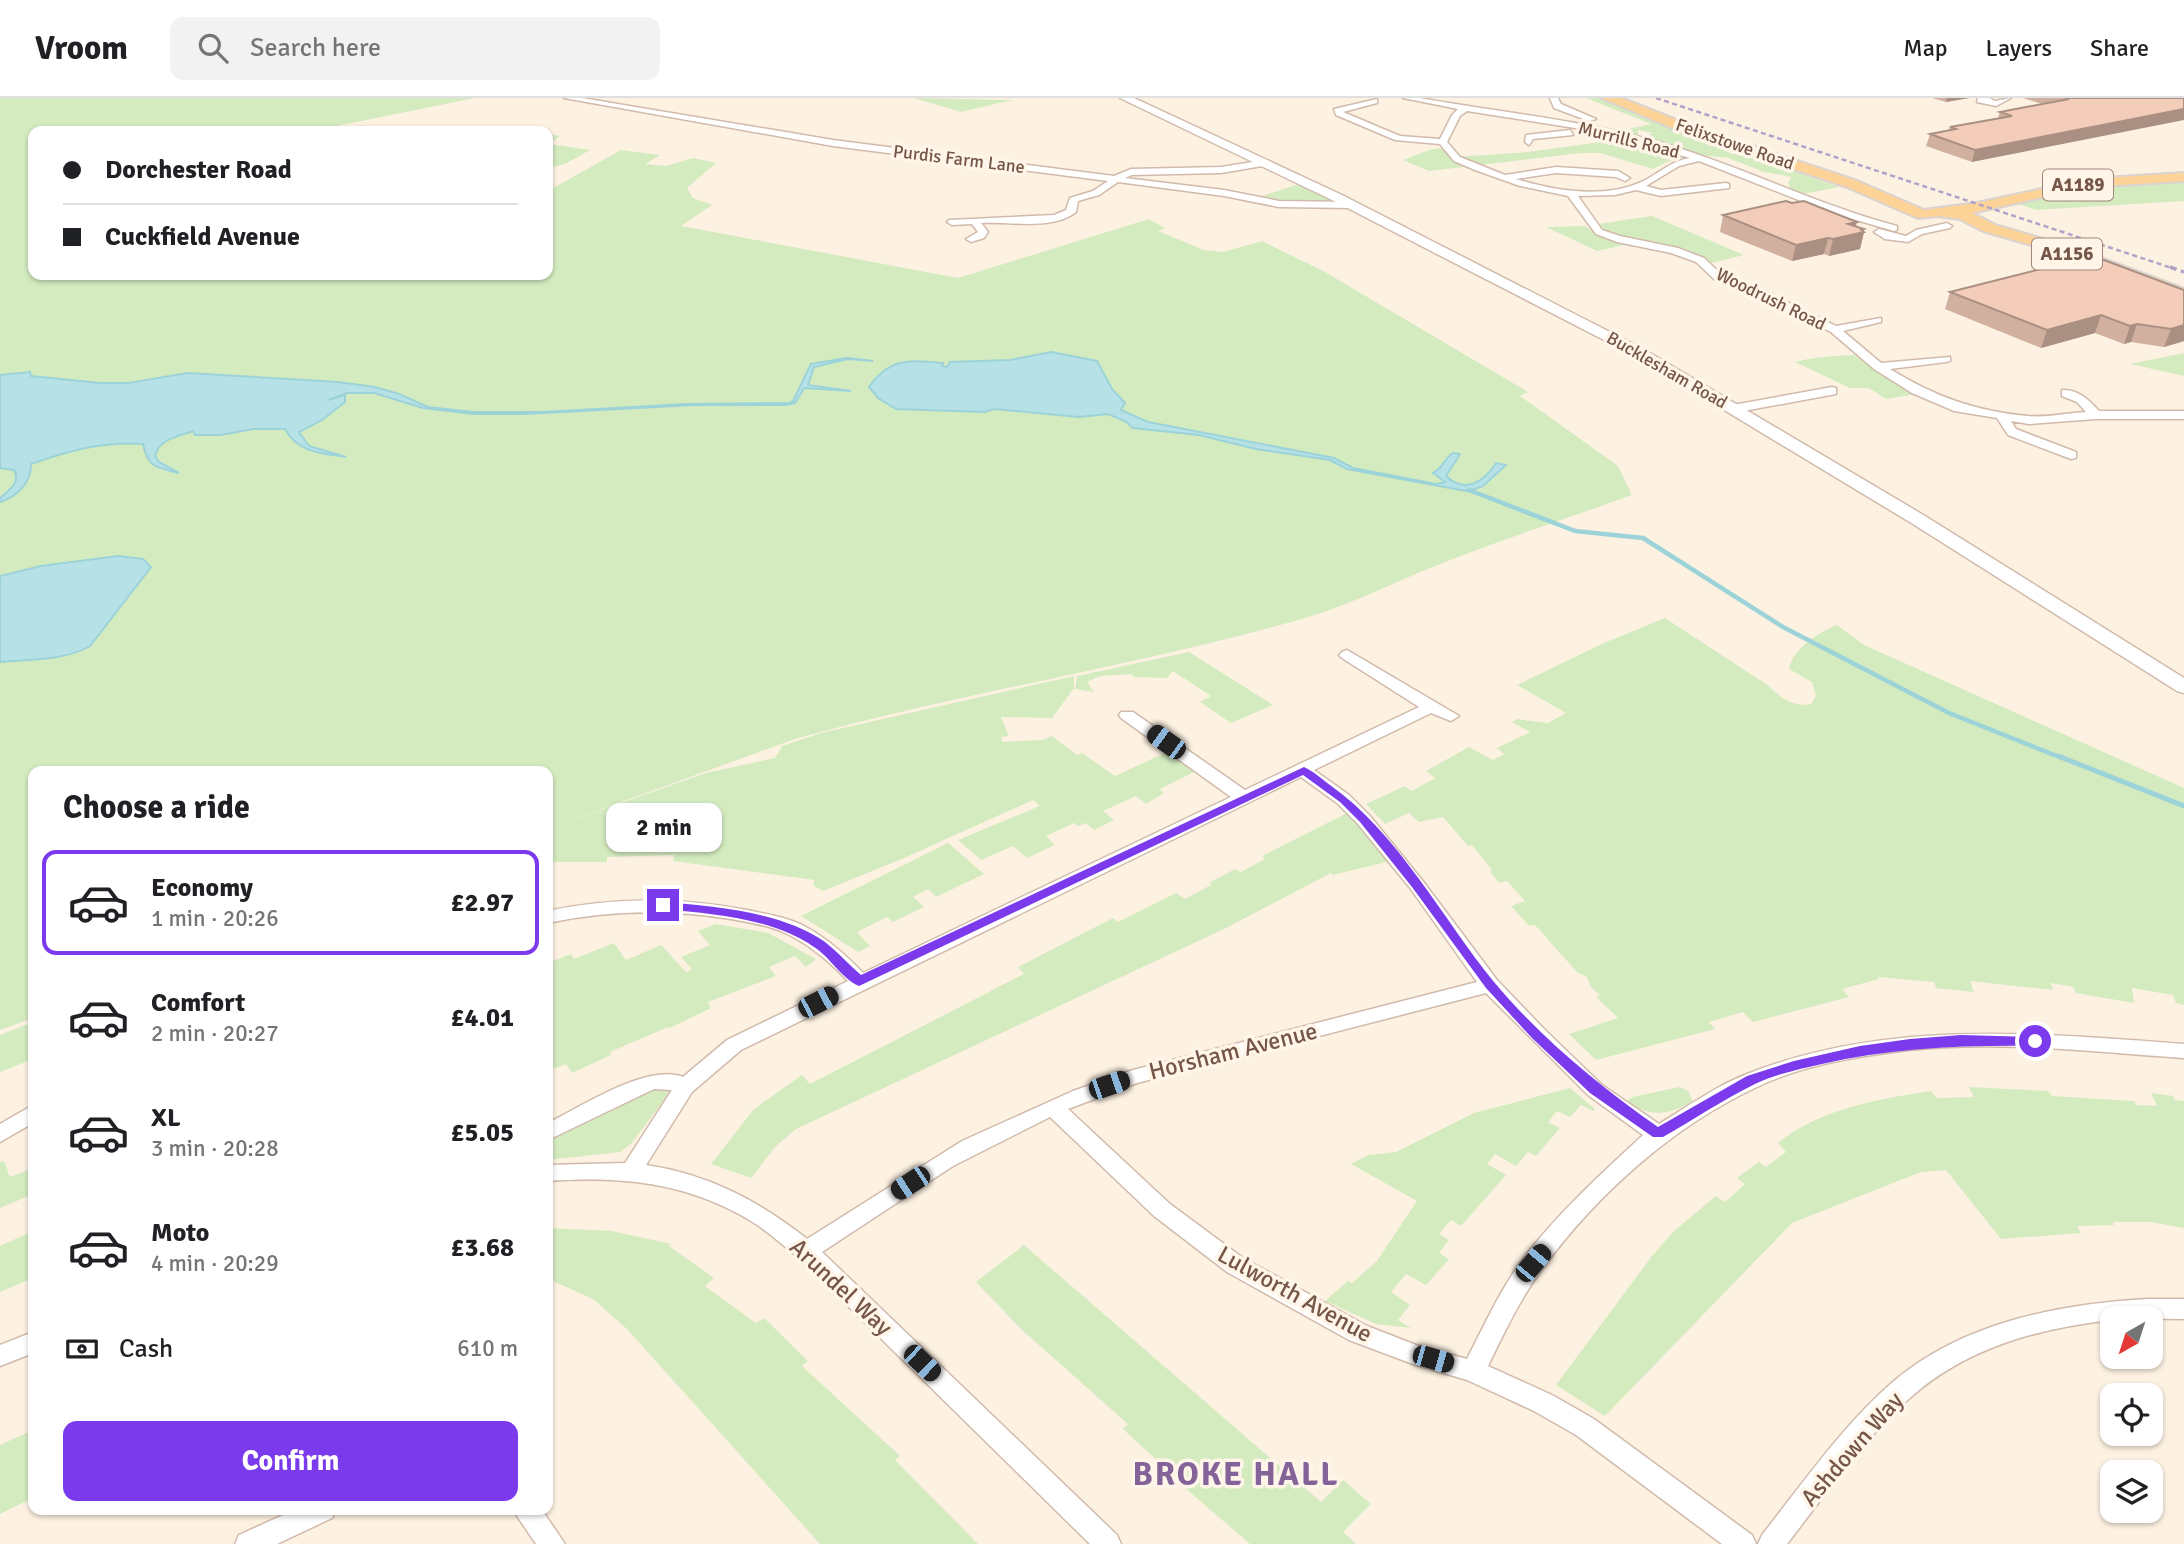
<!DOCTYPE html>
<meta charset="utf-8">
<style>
body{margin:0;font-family:Signika,sans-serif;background:#f2f2f2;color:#202124;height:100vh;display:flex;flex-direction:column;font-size:26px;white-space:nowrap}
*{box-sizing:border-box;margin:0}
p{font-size:23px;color:#757577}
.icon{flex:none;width:38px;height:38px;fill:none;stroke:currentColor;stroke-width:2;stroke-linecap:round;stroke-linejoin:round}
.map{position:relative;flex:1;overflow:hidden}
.details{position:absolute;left:28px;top:668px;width:525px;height:749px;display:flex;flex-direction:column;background:#fff;border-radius:14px;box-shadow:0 2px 5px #0004}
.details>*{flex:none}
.banner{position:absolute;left:28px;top:28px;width:525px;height:154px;border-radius:14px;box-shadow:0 2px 5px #0004;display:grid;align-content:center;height:154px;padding:0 35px;background:#fff}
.needle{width:46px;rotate:219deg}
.controls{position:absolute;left:2100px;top:1208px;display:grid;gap:14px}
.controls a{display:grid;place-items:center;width:63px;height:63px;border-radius:14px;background:#fff;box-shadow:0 2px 5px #0004;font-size:35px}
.end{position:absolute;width:32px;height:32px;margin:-16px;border:9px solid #7c3aed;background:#fff;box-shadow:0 0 0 4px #fff}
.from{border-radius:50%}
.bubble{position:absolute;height:49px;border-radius:14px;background:#fff;box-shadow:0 2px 5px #0004;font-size:23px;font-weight:700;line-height:49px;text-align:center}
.car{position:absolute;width:21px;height:42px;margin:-21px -10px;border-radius:9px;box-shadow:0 0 5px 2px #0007;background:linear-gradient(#222 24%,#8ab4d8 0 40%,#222 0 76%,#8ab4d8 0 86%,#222 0)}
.banner b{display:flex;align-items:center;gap:24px;height:66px;font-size:26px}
.banner b+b{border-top:2px solid #e0e0e0}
.banner i{width:18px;height:18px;background:#202124}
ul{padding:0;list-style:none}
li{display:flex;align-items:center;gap:21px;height:105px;margin:0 14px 10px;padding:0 21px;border:4px solid transparent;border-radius:14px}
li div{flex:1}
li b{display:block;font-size:26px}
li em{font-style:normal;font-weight:700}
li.selected{border-color:#7c3aed}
li>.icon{width:63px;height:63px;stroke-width:1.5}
h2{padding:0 35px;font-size:32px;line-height:84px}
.pay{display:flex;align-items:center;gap:18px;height:77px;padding:0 35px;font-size:26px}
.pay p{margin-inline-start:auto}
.action{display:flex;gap:14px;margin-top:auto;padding:14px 35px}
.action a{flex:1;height:80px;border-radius:14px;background:#7c3aed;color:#fff;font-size:28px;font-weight:700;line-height:80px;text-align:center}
header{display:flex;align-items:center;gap:42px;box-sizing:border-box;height:98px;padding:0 35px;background:#fff;border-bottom:2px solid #e0e0e0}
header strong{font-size:33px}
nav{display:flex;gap:38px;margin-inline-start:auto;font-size:24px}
.search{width:490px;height:63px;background:#f2f2f2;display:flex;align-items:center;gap:18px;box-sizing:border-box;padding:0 24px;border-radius:14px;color:#757577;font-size:26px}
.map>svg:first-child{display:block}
.green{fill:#d4ebc0}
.water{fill:#b6e2e7;stroke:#9cd3d9;stroke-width:2}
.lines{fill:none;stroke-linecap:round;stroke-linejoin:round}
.stream-far1{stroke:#9cd3d9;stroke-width:4.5}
.stream{stroke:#9cd3d9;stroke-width:5}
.minor-casing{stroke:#d1baac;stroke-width:3}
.tertiary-casing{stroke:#d1baac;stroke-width:3}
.primary-casing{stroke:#dbd3cf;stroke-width:4}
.minor{fill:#fff;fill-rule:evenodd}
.tertiary{fill:#fff;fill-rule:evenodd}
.primary{fill:#fed398;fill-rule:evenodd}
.rail-far1{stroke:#b3a1c7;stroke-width:2.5;stroke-dasharray:5 3.5;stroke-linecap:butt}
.rail{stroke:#b3a1c7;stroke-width:3.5;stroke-dasharray:7 4.5;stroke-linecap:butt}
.wall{fill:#d1b09f}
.shaded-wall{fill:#aa9082}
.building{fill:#f3cdb9;stroke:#aa9082;stroke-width:2}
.route{fill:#7c3aed}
.labels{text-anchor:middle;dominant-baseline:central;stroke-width:7;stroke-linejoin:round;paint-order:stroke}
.far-street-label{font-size:18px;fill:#765648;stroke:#fff5e9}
.shield{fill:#fff5e9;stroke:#9f8678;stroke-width:2}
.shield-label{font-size:19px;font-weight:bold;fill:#765648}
.near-street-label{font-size:24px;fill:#765648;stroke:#fff5e9}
.near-district-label{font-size:33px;font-weight:bold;letter-spacing:2px;fill:#846399;stroke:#fff5e9}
</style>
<header>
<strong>Vroom</strong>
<div class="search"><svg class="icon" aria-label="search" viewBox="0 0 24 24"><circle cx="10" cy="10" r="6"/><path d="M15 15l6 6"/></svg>Search here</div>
<nav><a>Map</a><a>Layers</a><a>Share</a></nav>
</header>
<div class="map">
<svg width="2184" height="1446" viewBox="0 0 2184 1446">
<rect width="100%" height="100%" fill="#fdf1e2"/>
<!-- green -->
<path class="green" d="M0,0H475L312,33H33V177H548V93L621,52L660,57L645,66L666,68L693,60L716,65L687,90L693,100L712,107L681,128L958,180L1149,121L1165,130L1158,133L1204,152L1223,154L1262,143L1325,174L1528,294L1520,298L1618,368L1632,397C1571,419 1509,439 1448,463C1400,481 1354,506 1305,520C1137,568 963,594 795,641L555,728L706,675L775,660L782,648L821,635L1074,578V590L1052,620L1001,619L1009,638L1001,639L1003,644L1042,642L1052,638L1077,657L1082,655L1115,678L1167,654L1194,674L1160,691L1164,695L1146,706L1136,698L1103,713L1114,722L1094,732L1086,725L1078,728L1074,725L1046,738L1055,747L1027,760L1013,748L981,762L958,742L1040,708L1033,702L904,760L823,793L813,787L815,782L673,763L674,757L607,759V764H548V674H33V920L0,932Z
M914,0L1012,2L961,14Z
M1586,0H1600L1715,46L1730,55L1768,64L1839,89L1803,96L1791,92L1788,85L1792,79L1764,74L1728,60L1700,57L1641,39L1653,35L1638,32V38L1619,33L1651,26Z
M548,36L560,38L550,46L590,52L565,66L548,70Z
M1619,36L1691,58L1667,64L1653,71L1600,55H1581L1429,73L1403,62L1432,51L1446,50L1455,59L1528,54L1608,43Z
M2184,82V103L2036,112L2019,106C2074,90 2128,85 2184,82Z
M1299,86L1338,104L1275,105L1253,101Z
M1652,118L1744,157L1711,165L1700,159L1612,137L1598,126Z
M1585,128L1604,140L1629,146L1597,153L1546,129Z
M2184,255V278L2130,266Z
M1854,257L1877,274L1916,296L1886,301L1869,290H1850L1795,264C1814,259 1833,258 1854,257Z
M1665,520L1769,588C1779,599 1795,610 1811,606L1816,598L1812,584L1789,571C1793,550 1818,535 1837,527L1864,547L2184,690V907L2176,905L2173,897L2132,890L2134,905L2076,895L2073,889L2051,885L2053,892L1970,883L1974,894L1936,890L1934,884L1878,879L1879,881L1842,891L1849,899L1753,924L1743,914L1709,924L1715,931L1596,962L1569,936L1618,920L1596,899L1600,897L1591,889L1587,879L1577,874L1535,827L1529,828L1511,808L1525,803L1507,783L1499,785L1490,774L1492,772L1472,747L1468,748L1443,719L1419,724L1409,715L1385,726L1366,706L1405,688L1412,693L1435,680L1426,673L1469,649L1493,662L1504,656L1497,650L1530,634L1512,624L1517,621L1548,625L1566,615L1517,587L1604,545Z
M1189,554L1273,607L1231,625L1200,604L1211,598L1173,573L1167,580L1133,579L1132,576L1100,578L1087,584L1094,594L1075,591L1077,578Z
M1347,715L1390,763L1333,777L1331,775L1224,831L796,1031L776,1048L751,1080L711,1066L754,1011L802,977L810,986L1024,876L1018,869L1113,820L1118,824L1176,795L1185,801L1211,787L1209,785L1235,771L1241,774L1265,761L1262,758Z
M948,745L984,776L936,799L928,791L913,799L924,809L893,824L887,819L857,834L870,848L858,854L801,818Z
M716,826L768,835L816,861L806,869L795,858L769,869L776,878L708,904L711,910L670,930L668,929L610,954L611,957L572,975L566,966L548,973V865L571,856L574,861L614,845L626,862L661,847L686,874L692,871L681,859L710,847L698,833Z
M33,924V961L0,974V937Z
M656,989L670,991V994L631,1046L620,1054L548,1062V1042Z
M1680,989L1688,993L1693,1003C1668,1018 1651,1019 1626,1004L1632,999Z
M1969,989L2048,993L2052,998L2134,1003L2136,1007L2157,1008L2151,995L2173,998L2175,1002L2184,1003V1130L2151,1124H2113L2114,1127L2077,1128L2081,1135L2001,1141L1946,1072L1921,1074L1792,1125L1605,1318L1556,1287L1652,1158L1674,1133L1716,1098L1725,1104L1745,1086L1737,1080L1759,1064L1766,1069L1786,1054L1778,1045C1819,1011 1879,1001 1931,993L1937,1000L1974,999Z
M1570,990L1595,1011L1593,1013L1581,1007L1570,1019L1557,1013L1548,1024L1560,1030L1536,1058L1528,1054L1516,1068L1495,1056L1487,1066L1506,1077L1461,1128L1451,1122L1439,1136L1449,1142L1439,1155L1449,1161L1426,1187L1406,1176L1391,1194L1410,1207L1398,1222L1411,1230L1376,1226L1325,1203L1348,1183L1352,1185L1377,1163L1417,1103L1351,1066L1368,1057L1396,1054L1474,1015Z
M4,1063L10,1079L33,1070V1096L0,1110V1064Z
M548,1130L612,1133L671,1146L669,1148L714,1180L705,1188L756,1225L764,1220L808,1263L802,1268L900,1358L895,1362L978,1446H820L627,1231L593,1201L548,1181Z
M33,1133V1180L0,1194V1148Z
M1024,1147L1321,1404L1343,1382L1371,1406L1343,1434L1356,1446H1250L1177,1383L1178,1382L1123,1331L1128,1326L1021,1231L976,1184Z
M33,1332V1400L0,1416V1347Z"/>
<!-- water -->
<path class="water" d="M1051,254L1097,263L1112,291L1125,305L1121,312L1148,324L1334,360L1353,370L1436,386L1445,384L1433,375C1444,370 1444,360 1453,355L1460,356L1446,378C1465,396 1484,384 1496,365L1506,367L1483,388L1472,392L1477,395L1347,371L1330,362L1256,351L1199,337L1133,330L1125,323L1108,316L1079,319L994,311L985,314L896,311L878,300L869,289C890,259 910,262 943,265L942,268L947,269L950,264L1010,262Z
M847,260L873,263L848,261L814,269L808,287L851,293L804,290L795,305L785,307H694L524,316H474L423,310L374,295H347L328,302L345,297V304L322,322L299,334L309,348L346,359C321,355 298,355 285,331H253L221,337H195L193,333C177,339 159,341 155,358L159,364L179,375C156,369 148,370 143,346C103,343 68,353 31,366C31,385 18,398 0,404V400C9,392 21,385 14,372L0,370V277L30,274L31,278L100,285H129L187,275L338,284L375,289L399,296L428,309L473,314H544L686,306L789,305L793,303L811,266Z
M118,458L143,461L151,469L90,548C65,563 29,561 0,564V478L41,468Z"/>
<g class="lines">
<!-- stream-far1 -->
<path class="stream-far1" d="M1469,392L1575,433L1643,440L1783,529L1949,615L2062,660"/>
<!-- stream -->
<path class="stream" d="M2058,658L2184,708"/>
<defs>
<path id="minor" d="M564,0H582L833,42L1114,78L1131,71L1221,69L1265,62L1268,63V67L1221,75L1132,77L1125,80L1224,92L1279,103L1352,104L1357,107L1352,110L1279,109L1224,98L1118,84L1099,97L1078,103L1076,114C1052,133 1010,123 981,125L988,134L984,140L971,144L966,141L978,134L972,126L952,127L947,124L949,122L1054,117L1066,112L1070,100L1093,93L1108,83L833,48Z
M1403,0H1420C1502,15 1586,22 1666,46C1745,70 1818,107 1897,128V132L1894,133L1832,115L1699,63L1679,68L1646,88L1661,92L1726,85L1729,86V90L1661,98L1636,92L1615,97L1578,98L1602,132L1620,138L1678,150L1704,160L1722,177L1763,192L1836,228L1881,220V224L1843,233L1881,265L1950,259V263L1946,264L1890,271C1934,298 1974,313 2027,318C2046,320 2067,315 2086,314L2077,304L2062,298V292C2078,291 2089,302 2099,313H2184V321H2096L2029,326L2011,323L2016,331L2076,354V360L2071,361L2008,337L1997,320L1954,313L1912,295L1874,271L1831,234L1755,196L1714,181L1696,164L1671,155L1617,144L1596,136L1568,98L1520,88L1475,72L1454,63L1440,46L1395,42L1336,17L1334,11L1377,1V5L1343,14L1400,38L1440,41L1452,17L1458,11ZM1467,13L1600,34L1690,60C1670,63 1659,76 1641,84C1603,101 1555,93 1516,81L1556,75L1616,79L1625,83L1630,80L1618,73L1556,69L1505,77L1460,59L1447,44L1460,18Z
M1550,0H1558L1561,6L1596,21L1589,23L1554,10Z
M1978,0H1989L1995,3L2011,0L1996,8L1977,4Z
M1570,32L1573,37L1533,41L1529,47L1525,44L1526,37Z
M1947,125L1952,128L1950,130L1922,136L1908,144L1885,141L1874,134L1879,131L1906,138L1916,132Z
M1832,289L1836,290V296L1733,315L1727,311L1733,307Z
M1347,552L1459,618L1451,623L1431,615L1314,672L1349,697L1370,718L1422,782L1497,882L1544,931L1602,987L1659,1026C1687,1009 1716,988 1747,976C1887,921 2037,935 2184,946V960C2093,954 1999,942 1908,952C1859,958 1803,967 1759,988C1673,1028 1598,1095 1542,1171C1520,1201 1504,1235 1488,1268L1552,1297L1594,1321L1752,1437L1756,1446H1722L1576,1337L1534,1313L1467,1282L1413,1266L1349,1242L1227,1174L1154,1118L1050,1019L953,1068L822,1154L1117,1437L1121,1446H1090L798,1159C782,1147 768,1133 751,1123C687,1084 621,1078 548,1083V1067L625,1065L672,992L654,991L548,1042V1025C581,1009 647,965 683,979L727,942L848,883C829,863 808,845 783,834C767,827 748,824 731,821C669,811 609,812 548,825V813C614,799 680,799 747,812C766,816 786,819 804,828C827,840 846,857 863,875L1231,699L1121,620L1119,617L1121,614H1133L1245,692L1419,609L1342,560L1339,557L1342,554ZM1301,679L1337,705L1358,726L1410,790L1477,884L1133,972L1073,993L962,1043L807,1141C759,1103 708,1076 646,1067L692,994L741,952ZM1486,895L1588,997L1643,1037C1602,1075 1561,1112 1526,1157C1502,1188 1485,1226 1467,1261L1416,1247L1367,1228L1243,1160L1170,1106L1068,1011L1137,985Z
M33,1007V1025L0,1044V1026Z
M2148,1201H2184V1221L2112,1220V1222C2040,1230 1967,1249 1911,1299C1863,1341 1826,1396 1787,1446H1758L1762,1437C1803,1385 1843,1327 1894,1283C1964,1224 2059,1206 2148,1201Z
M33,1234V1255L0,1268V1247Z
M294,1412H336L332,1420L277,1446H235L239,1437Z
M513,1412H542L565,1446H536Z"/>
<path id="tertiary" d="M1120,0H1134L1342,97L1645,252L1925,418L2184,580V595L2177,593L1913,426L1635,258L1334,103Z"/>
<path id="primary" d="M1602,0H1621L1687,26L1857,83L1924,112L1977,105L2088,81L2184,75V83L2088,89L1972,115L1995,127L2074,150L2184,191V202L2062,156L1983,133L1960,121L1938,118L1918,120L1847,89L1677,32Z"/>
</defs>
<!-- minor casing -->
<use href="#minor" class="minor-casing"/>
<!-- tertiary casing -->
<use href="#tertiary" class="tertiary-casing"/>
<!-- primary casing -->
<use href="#primary" class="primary-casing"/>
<!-- minor -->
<use href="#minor" class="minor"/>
<!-- tertiary -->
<use href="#tertiary" class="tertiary"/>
<!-- primary -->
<use href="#primary" class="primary"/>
<!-- rail-far1 -->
<path class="rail-far1" d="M1656,0L2175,171"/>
<!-- rail -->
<path class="rail" d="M2170,169L2184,174"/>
</g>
<!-- wall -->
<path class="wall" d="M1932,0H1969L1946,4Z
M2023,0H2184L1972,64L1926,48L1930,36L1949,32L1950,29L1998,20L2000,14L2042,6Z
M1723,117L1864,131L1863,133L1864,134L1860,151L1829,158L1824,156L1792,163L1720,134Z
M2184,192V243L2164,249L2131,244L2124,246L2095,235L2041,250L1945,211L1950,194Z"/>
<!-- shaded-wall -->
<path class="shaded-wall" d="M1947,0H1969L1946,4Z
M2184,11V22L1972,64L1975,52Z
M1857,124L1854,136L1864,131L1863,134H1864L1860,151L1829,158L1833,141L1848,126Z
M1828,140L1824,156L1792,163L1796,147Z
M2101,217L2095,235L2041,250L2047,232Z
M2137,226L2131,244L2124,246L2130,228Z
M2184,227V243L2164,249L2171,231Z"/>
<!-- building -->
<path class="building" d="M2065,0H2184V11L1975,52L1930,36L1956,31L1950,29L2012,18L2000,14L2069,1Z
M1786,103L1792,105L1804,103L1857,124L1848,126L1864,131L1861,132L1864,134L1833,141L1828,140L1796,147L1723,117Z
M2088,159L2104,162L2184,192V227L2171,231L2137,226L2130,228L2101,217L2047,232L1950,194Z"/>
<!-- route -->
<path class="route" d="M1304,669C1313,673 1322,681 1330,687C1398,735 1442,820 1494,884C1541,940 1598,987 1658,1029L1747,978L1794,963L1860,948L1910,941L1961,937L2035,939L2042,943L2035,948C1962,947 1893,950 1822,966C1800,971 1776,976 1755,986C1724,1001 1693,1022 1663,1039H1653L1590,995L1532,940L1486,890L1412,789L1360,724L1340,704L1303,677L859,888C842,881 830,859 814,849C772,820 714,816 663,811L657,807L663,804C714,808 783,814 825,844C838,854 849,867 861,877Z"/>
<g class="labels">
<!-- far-street labels -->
<g class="far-street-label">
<text transform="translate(1629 42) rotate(14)">Murrills Road</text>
<text transform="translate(1735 46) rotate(19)">Felixstowe Road</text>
<text transform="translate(959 61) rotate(7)">Purdis Farm Lane</text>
<text transform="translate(1771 201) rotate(26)">Woodrush Road</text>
<text transform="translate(1667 272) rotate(30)">Bucklesham Road</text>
</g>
<!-- shield labels -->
<g class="shield">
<rect x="2043" y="71.5" width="70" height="31" rx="5"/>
<rect x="2032" y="140.5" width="70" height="31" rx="5"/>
</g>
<g class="shield-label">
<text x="2078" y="87">A1189</text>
<text x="2067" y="156">A1156</text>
</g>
<!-- near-street labels -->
<g class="near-street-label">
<text transform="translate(1233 953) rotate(-14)">Horsham Avenue</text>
<text transform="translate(841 1189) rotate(43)">Arundel Way</text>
<text transform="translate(1295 1196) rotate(29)">Lulworth Avenue</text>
<text transform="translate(1852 1351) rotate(-49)">Ashdown Way</text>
</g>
<!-- near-district labels -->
<g class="near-district-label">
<text x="1236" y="1376">BROKE HALL</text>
</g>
</g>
</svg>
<div class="controls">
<a><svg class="needle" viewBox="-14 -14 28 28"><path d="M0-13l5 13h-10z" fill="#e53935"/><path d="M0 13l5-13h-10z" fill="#757577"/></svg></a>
<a><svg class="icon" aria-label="locate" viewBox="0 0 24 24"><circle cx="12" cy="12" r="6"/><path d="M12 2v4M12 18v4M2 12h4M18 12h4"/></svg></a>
<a><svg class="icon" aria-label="layers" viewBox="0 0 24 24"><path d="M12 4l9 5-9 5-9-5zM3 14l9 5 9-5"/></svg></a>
</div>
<i class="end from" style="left:2035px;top:943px"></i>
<i class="end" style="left:663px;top:807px"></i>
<div class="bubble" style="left:606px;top:705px;width:116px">2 min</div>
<i class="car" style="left:1166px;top:644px;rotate:306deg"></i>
<i class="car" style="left:818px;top:904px;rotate:63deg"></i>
<i class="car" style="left:1109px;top:987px;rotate:71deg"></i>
<i class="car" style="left:910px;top:1085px;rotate:237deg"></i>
<i class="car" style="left:1533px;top:1165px;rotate:40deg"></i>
<i class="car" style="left:1433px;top:1261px;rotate:106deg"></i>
<i class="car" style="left:922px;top:1265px;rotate:134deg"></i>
<div class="banner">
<b><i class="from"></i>Dorchester Road</b>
<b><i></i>Cuckfield Avenue</b>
</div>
<section class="details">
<h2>Choose a ride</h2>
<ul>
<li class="selected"><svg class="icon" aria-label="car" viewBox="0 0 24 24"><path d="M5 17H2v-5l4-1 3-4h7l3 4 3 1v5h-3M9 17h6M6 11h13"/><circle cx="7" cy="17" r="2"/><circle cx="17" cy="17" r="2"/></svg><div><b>Economy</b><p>1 min · 20:26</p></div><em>£2.97</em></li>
<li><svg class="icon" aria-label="car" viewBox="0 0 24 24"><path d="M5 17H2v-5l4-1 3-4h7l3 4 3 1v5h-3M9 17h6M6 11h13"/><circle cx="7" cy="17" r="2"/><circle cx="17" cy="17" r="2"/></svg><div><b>Comfort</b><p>2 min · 20:27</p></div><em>£4.01</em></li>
<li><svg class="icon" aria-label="car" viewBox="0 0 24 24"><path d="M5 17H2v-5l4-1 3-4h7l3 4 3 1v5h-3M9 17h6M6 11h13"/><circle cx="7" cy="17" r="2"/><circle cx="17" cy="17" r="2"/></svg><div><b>XL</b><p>3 min · 20:28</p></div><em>£5.05</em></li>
<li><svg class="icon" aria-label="car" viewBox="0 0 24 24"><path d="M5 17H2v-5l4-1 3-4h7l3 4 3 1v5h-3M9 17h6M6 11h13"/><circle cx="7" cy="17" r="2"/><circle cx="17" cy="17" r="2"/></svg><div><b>Moto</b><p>4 min · 20:29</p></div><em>£3.68</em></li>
</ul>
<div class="pay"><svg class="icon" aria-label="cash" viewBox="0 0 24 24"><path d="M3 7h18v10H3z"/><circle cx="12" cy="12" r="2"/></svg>Cash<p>610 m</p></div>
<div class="action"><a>Confirm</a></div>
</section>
</div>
